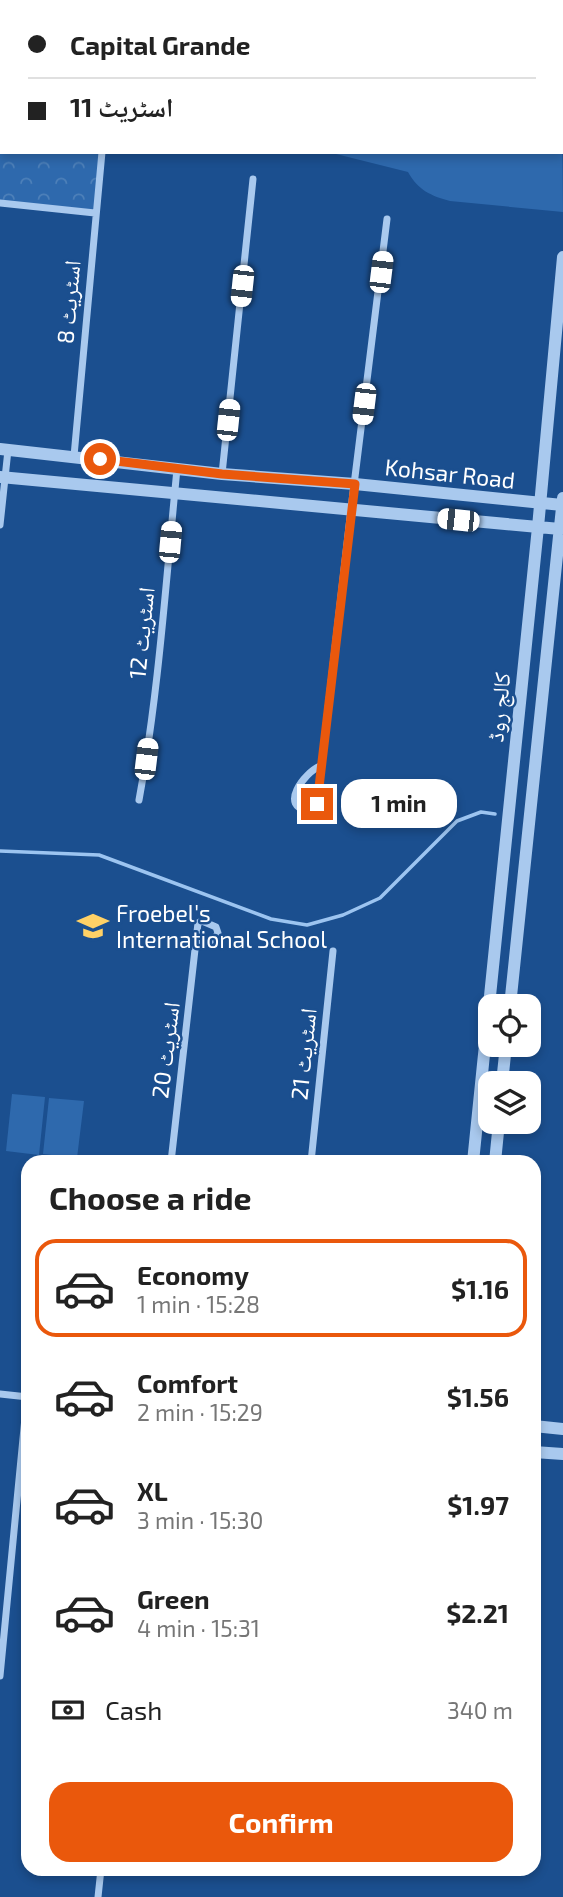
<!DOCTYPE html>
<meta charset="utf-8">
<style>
body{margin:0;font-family:"Exo 2","Noto Naskh Arabic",sans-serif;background:#f2f2f2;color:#222;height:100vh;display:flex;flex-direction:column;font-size:26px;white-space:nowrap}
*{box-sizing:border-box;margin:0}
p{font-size:23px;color:#767676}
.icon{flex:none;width:38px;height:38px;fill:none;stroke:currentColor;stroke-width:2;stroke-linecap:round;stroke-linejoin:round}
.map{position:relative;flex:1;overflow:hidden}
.side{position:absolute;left:21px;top:1155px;width:520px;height:721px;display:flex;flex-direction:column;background:#fff;border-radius:21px;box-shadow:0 4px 10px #0003}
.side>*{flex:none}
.top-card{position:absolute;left:0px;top:0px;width:564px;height:154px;box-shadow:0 4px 10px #0003;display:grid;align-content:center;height:154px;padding:0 28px;background:#fff}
.tools{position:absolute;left:478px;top:994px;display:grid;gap:14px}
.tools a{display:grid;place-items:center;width:63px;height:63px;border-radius:14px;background:#fff;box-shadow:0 4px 10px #0003;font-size:35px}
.end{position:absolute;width:32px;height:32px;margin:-16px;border:9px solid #ea580c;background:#fff;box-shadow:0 0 0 4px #fff}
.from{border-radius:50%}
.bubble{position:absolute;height:49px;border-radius:21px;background:#fff;box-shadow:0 4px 10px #0003;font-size:23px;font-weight:700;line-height:49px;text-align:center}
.car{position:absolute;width:21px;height:42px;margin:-21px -10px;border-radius:9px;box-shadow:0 0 5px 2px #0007;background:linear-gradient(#fff 24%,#345 0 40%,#fff 0 76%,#345 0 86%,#fff 0)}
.top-card b{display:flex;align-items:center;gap:24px;height:66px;font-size:26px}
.top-card b+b{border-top:2px solid #e0e0e0}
.top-card i{width:18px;height:18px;background:#222}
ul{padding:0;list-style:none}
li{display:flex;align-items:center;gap:21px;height:98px;margin:0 14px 10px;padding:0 14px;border:4px solid transparent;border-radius:21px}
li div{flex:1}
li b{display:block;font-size:26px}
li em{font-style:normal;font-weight:700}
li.selected{border-color:#ea580c}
li>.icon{width:63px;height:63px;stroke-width:1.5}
h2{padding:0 28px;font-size:32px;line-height:84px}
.pay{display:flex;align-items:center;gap:18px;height:77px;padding:0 28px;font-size:26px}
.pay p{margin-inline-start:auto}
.button{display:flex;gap:14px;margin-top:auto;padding:14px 28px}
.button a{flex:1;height:80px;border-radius:21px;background:#ea580c;color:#fff;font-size:28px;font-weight:700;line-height:80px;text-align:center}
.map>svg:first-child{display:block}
.grass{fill:#2e69ad}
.forest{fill:url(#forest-crowns)}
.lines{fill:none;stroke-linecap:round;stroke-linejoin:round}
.stream{stroke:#9cc4f0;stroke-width:3.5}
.minor{stroke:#a9c9ee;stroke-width:7}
.tertiary{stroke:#a9c9ee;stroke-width:12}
.route{stroke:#ea580c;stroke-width:9}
.labels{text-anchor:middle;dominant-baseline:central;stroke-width:5;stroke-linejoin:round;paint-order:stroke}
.street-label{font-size:23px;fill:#fff;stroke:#1b4f8f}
.poi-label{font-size:23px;fill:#fff;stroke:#1b4f8f;text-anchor:start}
</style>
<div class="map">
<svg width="563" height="1897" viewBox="0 0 563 1897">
<defs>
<pattern id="forest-crowns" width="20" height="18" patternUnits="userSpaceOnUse" patternTransform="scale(1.75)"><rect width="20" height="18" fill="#2e69ad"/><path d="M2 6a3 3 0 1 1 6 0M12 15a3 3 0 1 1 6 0" fill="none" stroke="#4d80b9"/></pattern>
</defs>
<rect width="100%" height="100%" fill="#1b4f8f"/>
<!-- grass -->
<path class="grass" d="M225,0H523L225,2Z
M562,108L563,212L450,201C431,196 418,190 408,172L328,152H562Z
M12,1094L45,1097L39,1155L6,1151Z
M49,1098L84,1101L77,1158L43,1154Z"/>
<!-- forest -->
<path class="forest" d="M0,0H119L2,2V152H102L95,213L0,203Z"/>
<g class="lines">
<!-- stream -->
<path class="stream" d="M0,851L99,855L271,919L307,925L343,915L380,898L457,821L481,812L495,814"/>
<!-- minor -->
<path class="minor" d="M119,2V0
M0,23V35
M0,203L95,213
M74,456L102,152
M222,474L253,179
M0,525L8,450
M320,766C304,773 278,807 309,811L317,804L351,509L387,219
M139,800C159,691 166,579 177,469
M171,1162L198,923L202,921L216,927L218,933C212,943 207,944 196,943
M311,1162L333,951
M0,1394L28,1397
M0,1676L27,1397
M98,1897L101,1869"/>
<!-- tertiary -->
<path class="tertiary" d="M0,449L222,474L355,484L562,505
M0,477L560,529
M510,1006L563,498
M502,1083L506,1045
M473,1162L538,527L563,257
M495,1162L499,1122
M534,1426L563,1429
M534,1452L563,1454"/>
</g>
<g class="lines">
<!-- route -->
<path class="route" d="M100,459L222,474L355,484L317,804"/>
</g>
<!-- icons -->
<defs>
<symbol id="school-bare" viewBox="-9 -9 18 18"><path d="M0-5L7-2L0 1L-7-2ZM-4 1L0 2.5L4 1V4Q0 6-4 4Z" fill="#ffd166" stroke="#1b4f8f" stroke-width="2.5" paint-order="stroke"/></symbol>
</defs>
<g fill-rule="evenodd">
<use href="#school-bare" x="71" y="904" width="44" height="44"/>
</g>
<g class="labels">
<!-- street labels -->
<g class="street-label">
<text transform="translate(68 302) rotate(-85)">اسٹریٹ 8</text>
<text transform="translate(450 473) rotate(6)">Kohsar Road</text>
<text transform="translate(141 633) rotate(-84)">اسٹریٹ 12</text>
<text transform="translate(498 707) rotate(-84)">کالج روڈ</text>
<text transform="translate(165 1050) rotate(-83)">اسٹریٹ 20</text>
<text transform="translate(303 1054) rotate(-84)">اسٹریٹ 21</text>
</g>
<!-- poi labels -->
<g class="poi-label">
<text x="116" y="913">Froebel's<tspan x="116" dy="26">International School</tspan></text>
</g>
</g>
</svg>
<div class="tools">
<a><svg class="icon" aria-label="locate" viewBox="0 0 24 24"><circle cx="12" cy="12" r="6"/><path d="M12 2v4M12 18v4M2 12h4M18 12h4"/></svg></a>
<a><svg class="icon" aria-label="layers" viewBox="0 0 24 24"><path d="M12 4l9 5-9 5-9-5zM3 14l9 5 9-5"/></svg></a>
</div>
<i class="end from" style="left:100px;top:459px"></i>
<i class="end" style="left:317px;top:804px"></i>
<div class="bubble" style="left:341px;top:779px;width:116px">1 min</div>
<i class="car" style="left:381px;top:272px;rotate:7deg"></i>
<i class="car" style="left:242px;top:286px;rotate:186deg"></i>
<i class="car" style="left:364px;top:404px;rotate:187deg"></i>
<i class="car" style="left:228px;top:420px;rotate:6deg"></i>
<i class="car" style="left:458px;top:520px;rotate:276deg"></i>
<i class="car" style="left:170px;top:542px;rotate:5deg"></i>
<i class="car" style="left:146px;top:759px;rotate:7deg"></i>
<div class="top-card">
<b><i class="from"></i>Capital Grande</b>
<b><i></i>اسٹریٹ 11</b>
</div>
<section class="side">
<h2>Choose a ride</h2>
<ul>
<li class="selected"><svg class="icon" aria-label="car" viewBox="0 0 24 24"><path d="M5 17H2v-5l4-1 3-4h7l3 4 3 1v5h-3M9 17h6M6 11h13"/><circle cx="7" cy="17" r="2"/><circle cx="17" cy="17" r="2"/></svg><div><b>Economy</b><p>1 min · 15:28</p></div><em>$1.16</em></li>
<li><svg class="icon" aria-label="car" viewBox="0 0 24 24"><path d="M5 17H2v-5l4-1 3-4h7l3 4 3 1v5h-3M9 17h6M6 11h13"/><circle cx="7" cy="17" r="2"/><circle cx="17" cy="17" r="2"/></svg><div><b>Comfort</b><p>2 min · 15:29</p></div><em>$1.56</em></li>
<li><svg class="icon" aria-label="car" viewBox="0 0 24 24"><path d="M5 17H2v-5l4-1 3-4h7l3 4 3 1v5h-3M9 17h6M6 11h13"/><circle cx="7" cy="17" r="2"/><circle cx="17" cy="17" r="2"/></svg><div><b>XL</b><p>3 min · 15:30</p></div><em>$1.97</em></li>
<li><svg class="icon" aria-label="car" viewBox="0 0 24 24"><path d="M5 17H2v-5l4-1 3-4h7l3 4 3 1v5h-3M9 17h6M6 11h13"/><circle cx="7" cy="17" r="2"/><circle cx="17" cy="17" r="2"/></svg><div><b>Green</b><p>4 min · 15:31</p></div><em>$2.21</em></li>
</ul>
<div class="pay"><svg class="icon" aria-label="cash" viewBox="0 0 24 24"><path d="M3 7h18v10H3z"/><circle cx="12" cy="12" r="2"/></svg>Cash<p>340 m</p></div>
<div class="button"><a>Confirm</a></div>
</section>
</div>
